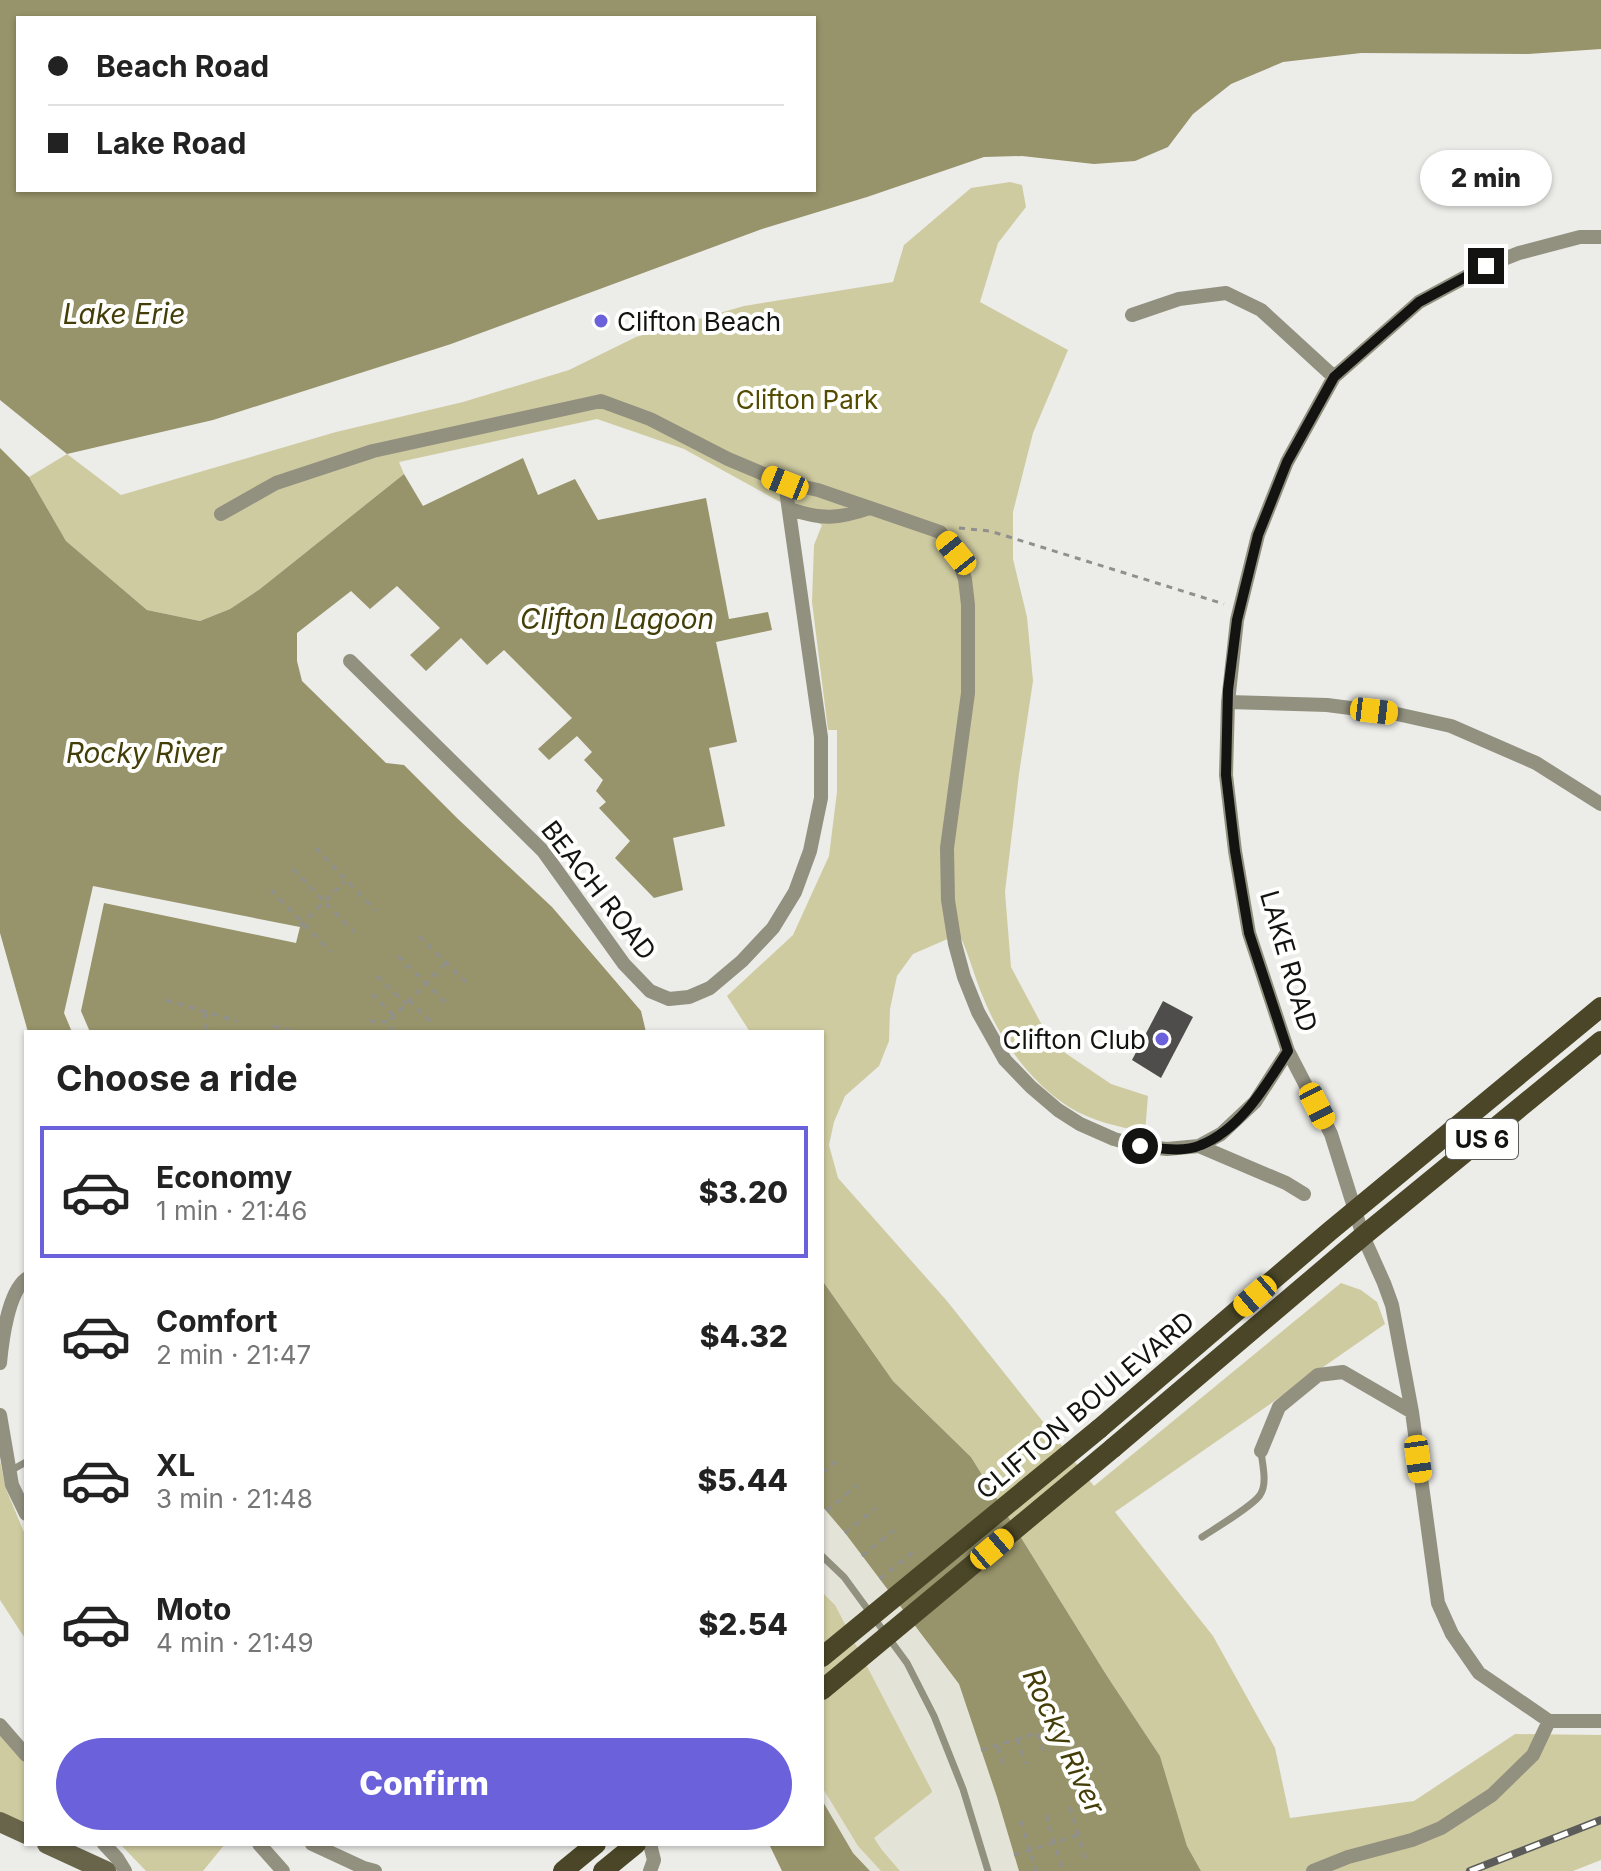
<!DOCTYPE html>
<meta charset="utf-8">
<style>
body{margin:0;font-family:Inter,sans-serif;background:#f6f6f6;color:#222;height:100vh;display:flex;flex-direction:column;font-size:30px;white-space:nowrap}
*{box-sizing:border-box;margin:0}
p{font-size:26px;color:#767676}
.icon{flex:none;width:44px;height:44px;fill:none;stroke:currentColor;stroke-width:2;stroke-linecap:round;stroke-linejoin:round}
.map{position:relative;flex:1;overflow:hidden}
.sheet{position:absolute;left:24px;top:1030px;width:800px;height:816px;display:flex;flex-direction:column;background:#fff;border-radius:0px;box-shadow:0 2px 6px #0004}
.sheet>*{flex:none}
.hud{position:absolute;left:16px;top:16px;width:800px;height:176px;border-radius:0px;box-shadow:0 2px 6px #0004;display:grid;align-content:center;height:176px;padding:0 32px;background:#fff}
.end{position:absolute;width:36px;height:36px;margin:-18px;border:10px solid #131312;background:#fff;box-shadow:0 0 0 4px #fff}
.from{border-radius:50%}
.bubble{position:absolute;height:56px;border-radius:28px;background:#fff;box-shadow:0 2px 6px #0004;font-size:26px;font-weight:800;line-height:56px;text-align:center}
.car{position:absolute;width:24px;height:48px;margin:-24px -12px;border-radius:10px;box-shadow:0 0 6px 2px #0007;background:linear-gradient(#f5c518 24%,#345 0 40%,#f5c518 0 76%,#345 0 86%,#f5c518 0)}
.hud b{display:flex;align-items:center;gap:28px;height:76px;font-size:30px}
.hud b+b{border-top:2px solid #e0e0e0}
.hud i{width:20px;height:20px;background:#222}
ul{padding:0;list-style:none}
li{display:flex;align-items:center;gap:24px;height:132px;margin:0 16px 12px;padding:0 16px;border:4px solid transparent;border-radius:0px}
li div{flex:1}
li b{display:block;font-size:30px}
li em{font-style:normal;font-weight:800}
li.on{border-color:#6a61db}
li>.icon{width:72px;height:72px;stroke-width:1.5}
h2{padding:0 32px;font-size:36px;line-height:96px}
.button{display:flex;gap:16px;margin-top:auto;padding:16px 32px}
.button a{flex:1;height:92px;border-radius:48px;background:#6a61db;color:#fff;font-size:32px;font-weight:800;line-height:92px;text-align:center}
.map>svg:first-child{display:block}
.built{fill:#e4e3d8}
.green{fill:#cfcba1}
.water{fill:#97936a;fill-rule:evenodd}
.building{fill:#4e4d4b}
.lines{fill:none;stroke-linecap:round;stroke-linejoin:round}
.path{stroke:#90908e;stroke-width:3;stroke-dasharray:6 6;stroke-linecap:butt}
.lane{stroke:#92907f;stroke-width:7}
.street{stroke:#92907f;stroke-width:14}
.secondary{stroke:#68654b;stroke-width:20}
.primary{stroke:#4a4627;stroke-width:20}
.rail-casing{stroke:#5c5c5a;stroke-width:8}
.rail{stroke:#fffffe;stroke-width:5;stroke-dasharray:15;stroke-linecap:butt}
.primary-bridge{stroke:#4a4627;stroke-width:20}
.route{stroke:#131312;stroke-width:10}
.poi-dot{fill:#6a61db;stroke:#fffffe;stroke-width:3}
.labels{text-anchor:middle;dominant-baseline:central;stroke-width:8;stroke-linejoin:round;paint-order:stroke}
.shield{fill:#fffffe;stroke:#5a5a59;stroke-width:2}
.shield-label{font-size:24px;font-weight:bold;fill:#131312}
.poi-label{font-size:26px;fill:#131312;stroke:#fffffe;text-anchor:start}
.park-label{font-size:26px;fill:#534b00;stroke:#fffffe}
.street-label{font-size:26px;fill:#131312;stroke:#fffffe}
.water-label{font-size:28px;font-style:italic;fill:#443e09;stroke:#fffffe}
</style>
<div class="map">
<svg width="1601" height="1871" viewBox="0 0 1601 1871">
<rect width="100%" height="100%" fill="#ecece9"/>
<!-- built -->
<path class="built" d="M822,1506L845,1533L959,1684L997,1797L1019,1871H870L853,1853L822,1800Z"/>
<!-- green -->
<path class="green" d="M1010,182L1022,185L1026,207L998,243L980,302L1068,350L1033,433L1013,512V559L1027,617L1033,681L1019,774L1005,892L1011,967L1052,1044L1111,1084L1148,1096L1145,1132C1119,1127 1091,1121 1069,1107C1030,1082 1000,1040 983,997C974,976 969,954 959,934L913,954L897,976L890,1009L889,1041L879,1066L845,1096L834,1122L829,1145L838,1178L947,1301L1094,1486L1341,1283L1361,1290L1377,1302L1385,1324L1115,1512L1213,1636L1275,1748L1290,1818L1414,1801L1515,1734L1601,1735V1860L1573,1871H1201L1187,1846L1160,1756L1107,1676L971,1457L893,1381L822,1280V1032H750L727,996L793,935L829,856L837,792V730H828L812,602L814,545L822,525L684,449L597,419L399,462L404,474L260,589L230,609L200,621L147,610L66,541L29,477L67,454L121,495L336,432L463,402L569,370L636,337L744,306L893,282L904,245L971,188Z
M0,1461L6,1489L26,1537V1640L0,1600Z
M822,1592L835,1605L932,1791L931,1793L874,1838L882,1850L900,1871H881L858,1846L822,1787Z
M0,1729L26,1755V1834L0,1822Z
M125,1844H225L203,1871H146L122,1846Z"/>
<!-- water -->
<path class="water" d="M0,0H1601V49L1528,54L1361,53L1283,62L1231,84L1193,114L1168,147L1135,161L1094,164L1022,156L984,157L867,197L762,229L451,344L213,420L67,454L0,400ZM814,18V190H18V18Z
M0,448L29,477L66,541L147,610L200,621L230,609L260,589L404,474L423,506L523,458L538,495L575,479L598,520L706,498L729,619L768,612L772,630L716,642L737,742L709,748L725,826L673,838L683,890L654,898L615,858L630,841L599,808L606,802L596,791L603,780L584,760L592,752L577,736L549,760L538,749L572,718L504,650L487,665L461,638L426,671L410,655L440,628L397,586L370,609L351,591L297,633V661L302,681L386,763L404,765L458,819L552,907L641,1011L646,1032H90L81,1011L104,903L296,943L300,927L93,886L64,1013L72,1032H28L0,933Z
M822,1280L893,1381L971,1457L1107,1676L1160,1756L1187,1846L1201,1871H1019L997,1797L959,1684L845,1533L822,1506Z
M822,1800L853,1853L870,1871H782L769,1844H822Z"/>
<!-- building -->
<path class="building" d="M1163,1001L1193,1017L1161,1078L1132,1060Z"/>
<g class="lines">
<!-- path -->
<path class="path" d="M959,528L990,531L1224,604
M316,848L376,911
M293,869L354,932
M271,890L331,952
M300,926L345,881
M419,936L471,987
M398,956L448,1005
M377,976L406,1004
M372,994L394,1016
M166,1000L237,1021
M409,1000L431,1022
M205,1012L207,1032
M369,1021L392,1022
M273,1026L297,1032
M392,1032V1018L446,963
M822,1472L837,1461
M827,1511L857,1485
M845,1533L876,1508
M862,1556L894,1530
M880,1579L913,1552
M1017,1739L1026,1764
M998,1747L1005,1770
M981,1750L1038,1733L1045,1756
M1070,1807L1086,1861
M1046,1815L1062,1868
M1021,1821L1036,1871
M1014,1855L1079,1835"/>
<!-- lane -->
<path class="lane" d="M10,1471L26,1462
M1202,1537C1214,1529 1253,1506 1260,1495C1268,1484 1262,1463 1261,1451
M822,1556L844,1577L907,1663L934,1716L963,1789L988,1871"/>
<!-- street -->
<path class="street" d="M1132,315L1179,299L1226,293L1261,310L1334,377
M790,509C822,520 838,519 870,508
M221,514L276,483L373,451L601,401L650,419L728,459L785,483L818,490L940,532L956,553L965,579L968,605V693L947,848L948,900L955,944L964,977L978,1012L1005,1060L1031,1087L1058,1110L1080,1124L1114,1139L1140,1146L1167,1149L1199,1146L1221,1134L1255,1102L1288,1051
M350,661L543,851L624,964L650,991L669,999L689,997L710,988L742,961L773,928L795,892L810,851L821,798V737L785,483
M1228,702L1327,705L1397,714L1451,726L1536,763L1601,804
M1199,1146L1286,1183L1304,1194
M0,1363C2,1341 8,1293 26,1279
M0,1415L12,1485L26,1514
M1261,1451L1279,1407L1318,1375L1343,1372L1412,1412
M1549,1721L1479,1673L1452,1634L1438,1603L1412,1412L1392,1305L1384,1283L1363,1236L1331,1134L1288,1051L1249,933L1235,851L1226,775L1228,702L1237,620L1258,535L1287,462L1334,377L1419,302L1486,266L1519,253L1580,237H1601
M1549,1721H1601
M0,1725L26,1755
M104,1844L117,1858L125,1871
M259,1844L283,1871
M312,1844L364,1868L375,1871
M650,1844L654,1860L650,1871
M1313,1871L1348,1857L1412,1840L1441,1828L1492,1795L1533,1755L1549,1721"/>
<!-- secondary -->
<path class="secondary" d="M0,1822L26,1834
M47,1844L106,1871"/>
<!-- primary -->
<path class="primary" d="M1099,1429L1330,1231L1601,1007
M1113,1448L1363,1236L1601,1041
M563,1871L596,1844
M603,1871L636,1844"/>
<defs>
<path id="rail" d="M1470,1871L1601,1820"/>
</defs>
<!-- rail casing -->
<use href="#rail" class="rail-casing"/>
<!-- rail -->
<use href="#rail" class="rail"/>
<!-- primary-bridge -->
<path class="primary-bridge" d="M822,1657L1099,1429
M822,1690L1113,1448"/>
</g>
<g class="lines">
<!-- route -->
<path class="route" d="M1140,1146C1159,1148 1183,1153 1201,1145C1241,1129 1266,1085 1288,1051L1249,933L1235,851L1226,775L1228,690L1237,620L1258,535L1287,462L1334,377L1419,302L1486,266"/>
</g>
<!-- markers -->
<g class="poi-dot">
<circle cx="601" cy="321" r="8"/>
<circle cx="1162" cy="1039" r="8"/>
</g>
<g class="labels">
<!-- shield labels -->
<rect class="shield" x="1446" y="1119" width="72" height="40" rx="6"/>
<g class="shield-label">
<text x="1482" y="1139">US 6</text>
</g>
<!-- poi labels -->
<g class="poi-label">
<text x="617" y="321">Clifton Beach</text>
<text x="1146" y="1039" text-anchor="end">Clifton Club</text>
</g>
<!-- park labels -->
<g class="park-label">
<text x="807" y="399">Clifton Park</text>
</g>
<!-- street labels -->
<g class="street-label">
<text transform="translate(599 890) rotate(52)">BEACH ROAD</text>
<text transform="translate(1289 961) rotate(74)">LAKE ROAD</text>
<text transform="translate(1085 1405) rotate(-40)">CLIFTON BOULEVARD</text>
</g>
<!-- water labels -->
<g class="water-label">
<text x="124" y="314">Lake Erie</text>
<text x="617" y="619">Clifton Lagoon</text>
<text x="144" y="753">Rocky River</text>
<text transform="translate(1064 1741) rotate(65)">Rocky River</text>
</g>
</g>
</svg>
<i class="end from" style="left:1140px;top:1146px"></i>
<i class="end" style="left:1486px;top:266px"></i>
<div class="bubble" style="left:1420px;top:150px;width:132px">2 min</div>
<i class="car" style="left:785px;top:483px;rotate:292deg"></i>
<i class="car" style="left:956px;top:553px;rotate:321deg"></i>
<i class="car" style="left:1374px;top:711px;rotate:97deg"></i>
<i class="car" style="left:1317px;top:1106px;rotate:153deg"></i>
<i class="car" style="left:1255px;top:1296px;rotate:229deg"></i>
<i class="car" style="left:1418px;top:1459px;rotate:172deg"></i>
<i class="car" style="left:992px;top:1549px;rotate:50deg"></i>
<div class="hud">
<b><i class="from"></i>Beach Road</b>
<b><i></i>Lake Road</b>
</div>
<section class="sheet">
<h2>Choose a ride</h2>
<ul>
<li class="on"><svg class="icon" aria-label="car" viewBox="0 0 24 24"><path d="M5 17H2v-5l4-1 3-4h7l3 4 3 1v5h-3M9 17h6M6 11h13"/><circle cx="7" cy="17" r="2"/><circle cx="17" cy="17" r="2"/></svg><div><b>Economy</b><p>1 min · 21:46</p></div><em>$3.20</em></li>
<li><svg class="icon" aria-label="car" viewBox="0 0 24 24"><path d="M5 17H2v-5l4-1 3-4h7l3 4 3 1v5h-3M9 17h6M6 11h13"/><circle cx="7" cy="17" r="2"/><circle cx="17" cy="17" r="2"/></svg><div><b>Comfort</b><p>2 min · 21:47</p></div><em>$4.32</em></li>
<li><svg class="icon" aria-label="car" viewBox="0 0 24 24"><path d="M5 17H2v-5l4-1 3-4h7l3 4 3 1v5h-3M9 17h6M6 11h13"/><circle cx="7" cy="17" r="2"/><circle cx="17" cy="17" r="2"/></svg><div><b>XL</b><p>3 min · 21:48</p></div><em>$5.44</em></li>
<li><svg class="icon" aria-label="car" viewBox="0 0 24 24"><path d="M5 17H2v-5l4-1 3-4h7l3 4 3 1v5h-3M9 17h6M6 11h13"/><circle cx="7" cy="17" r="2"/><circle cx="17" cy="17" r="2"/></svg><div><b>Moto</b><p>4 min · 21:49</p></div><em>$2.54</em></li>
</ul>
<div class="button"><a>Confirm</a></div>
</section>
</div>
